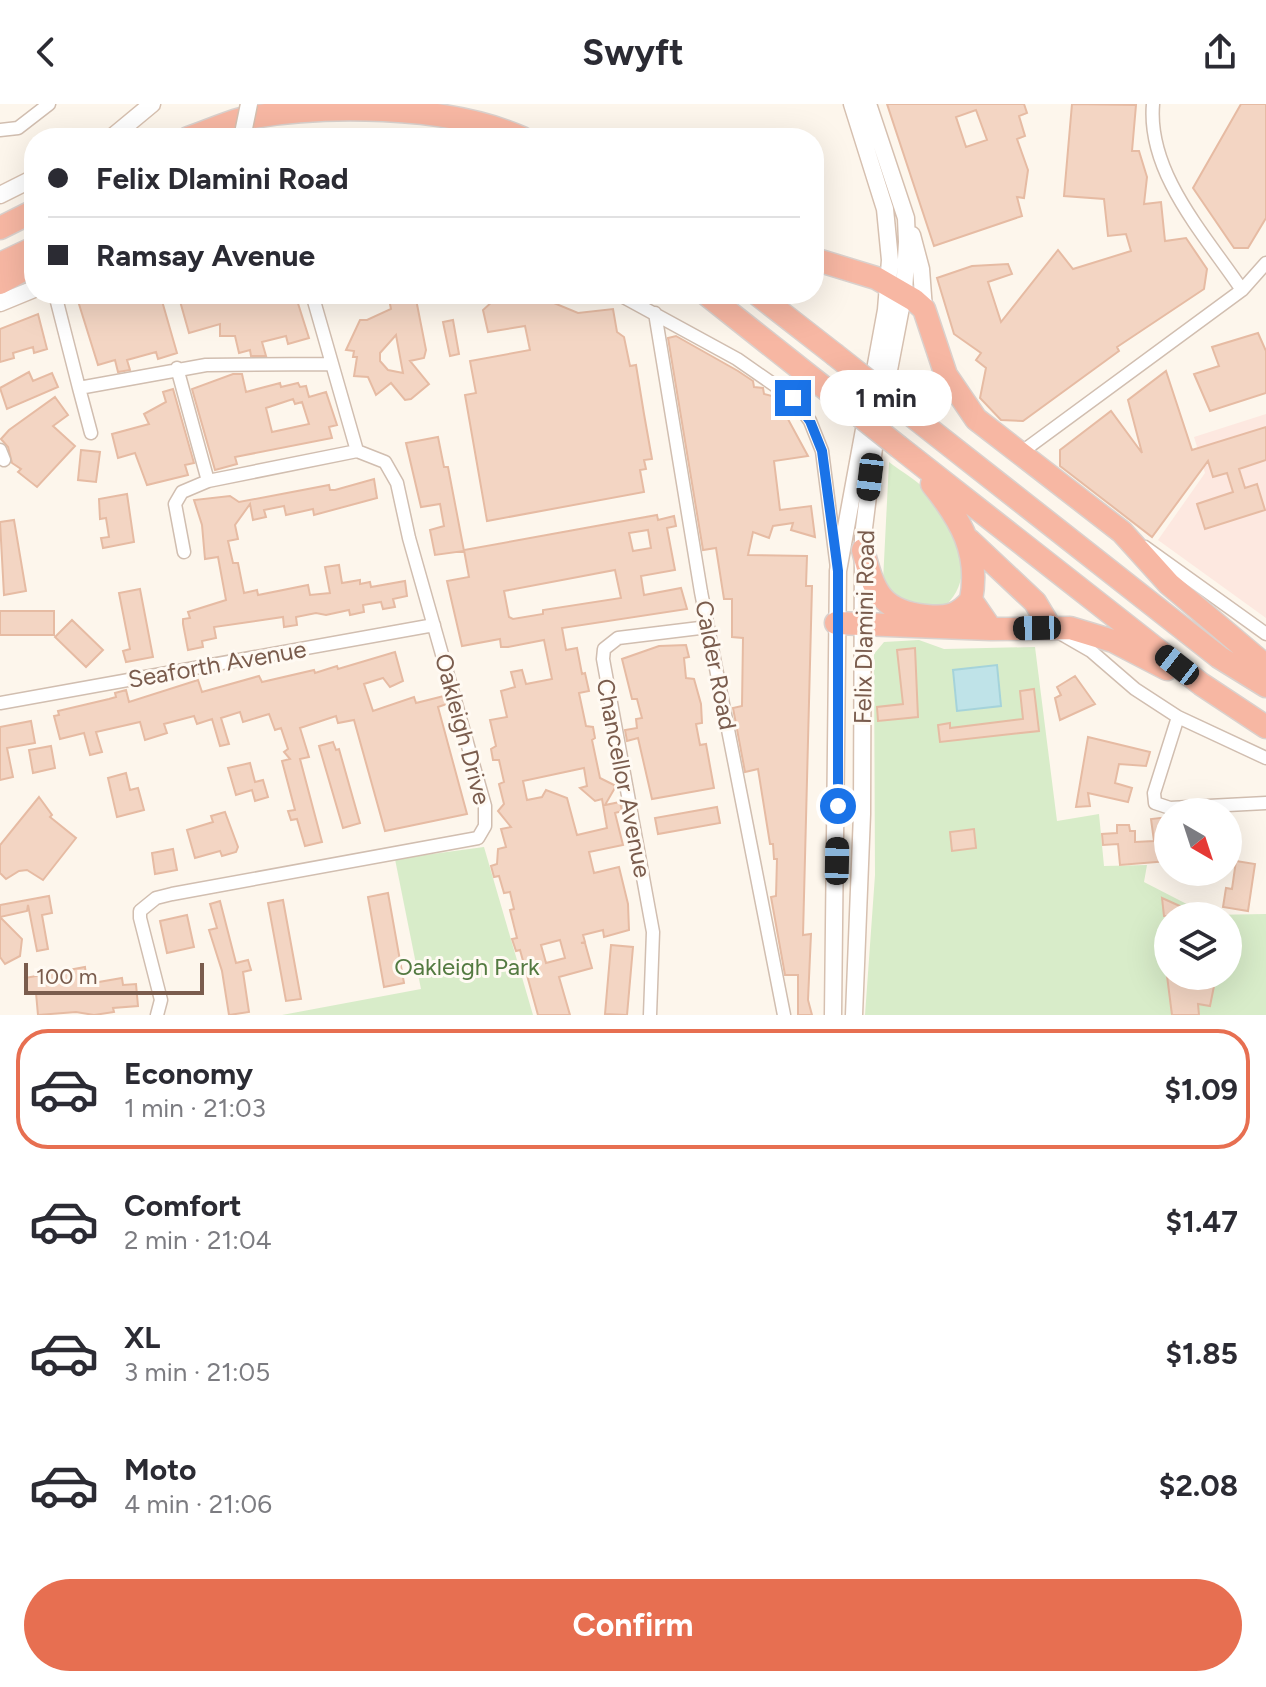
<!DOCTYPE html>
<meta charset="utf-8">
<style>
body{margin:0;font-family:Figtree,sans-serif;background:#f7f7f7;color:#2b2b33;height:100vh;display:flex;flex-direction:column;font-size:30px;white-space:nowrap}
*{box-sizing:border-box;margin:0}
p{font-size:26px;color:#7c7c81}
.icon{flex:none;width:44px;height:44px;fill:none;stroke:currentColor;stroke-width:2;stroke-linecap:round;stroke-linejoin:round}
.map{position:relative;height:911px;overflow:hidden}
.side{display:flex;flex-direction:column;background:#fff;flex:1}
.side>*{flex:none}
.guide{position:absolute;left:24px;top:24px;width:800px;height:176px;border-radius:32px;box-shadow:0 8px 32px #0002;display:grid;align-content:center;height:176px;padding:0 24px;background:#fff}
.needle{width:52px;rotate:141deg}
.tools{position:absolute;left:1154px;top:694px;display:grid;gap:16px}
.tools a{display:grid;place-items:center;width:88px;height:88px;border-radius:50%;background:#fff;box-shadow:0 8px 32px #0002;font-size:40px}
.scale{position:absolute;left:24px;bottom:20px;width:180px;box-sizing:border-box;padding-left:8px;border:4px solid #7a5c4d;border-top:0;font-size:22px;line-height:28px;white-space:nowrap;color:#7a5c4d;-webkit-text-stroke:6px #fffaf3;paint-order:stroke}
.end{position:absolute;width:36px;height:36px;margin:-18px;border:10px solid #1a73e8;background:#fff;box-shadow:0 0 0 4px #fff}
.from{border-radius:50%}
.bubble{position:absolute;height:56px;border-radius:28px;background:#fff;box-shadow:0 8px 32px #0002;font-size:26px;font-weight:700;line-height:56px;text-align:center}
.car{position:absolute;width:24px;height:48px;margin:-24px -12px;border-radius:10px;box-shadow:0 0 6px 2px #0007;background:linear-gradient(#222 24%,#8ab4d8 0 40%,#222 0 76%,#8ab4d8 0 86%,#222 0)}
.guide b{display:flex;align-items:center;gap:28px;height:76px;font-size:30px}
.guide b+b{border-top:2px solid #e1e1e2}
.guide i{width:20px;height:20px;background:#2b2b33}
ul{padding:14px 0 0;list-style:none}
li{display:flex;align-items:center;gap:24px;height:120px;margin:0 16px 12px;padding:0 8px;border:4px solid transparent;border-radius:32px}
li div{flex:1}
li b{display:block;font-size:30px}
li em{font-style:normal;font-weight:700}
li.selected{border-color:#e76f51}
li>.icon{width:72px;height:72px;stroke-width:1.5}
.cta{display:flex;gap:16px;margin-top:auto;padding:16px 24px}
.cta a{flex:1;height:92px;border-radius:48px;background:#e76f51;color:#fff;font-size:32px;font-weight:700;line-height:92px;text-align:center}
header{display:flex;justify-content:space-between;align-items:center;height:104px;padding:0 24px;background:#fff;font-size:36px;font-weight:700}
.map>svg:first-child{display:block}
.commercial{fill:#fde8e0}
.green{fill:#d8ecc9;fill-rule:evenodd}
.water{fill:#bfe3e8;stroke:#a5d3da;stroke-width:2}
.building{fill:#f3d5c3;stroke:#e6bba3;stroke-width:2;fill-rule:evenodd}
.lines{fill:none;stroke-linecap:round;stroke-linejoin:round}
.street-casing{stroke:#d1beb0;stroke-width:15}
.secondary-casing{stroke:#d6c0b0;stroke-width:19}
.highway-casing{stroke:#dad1cd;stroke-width:25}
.street{stroke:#fff;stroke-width:12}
.secondary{stroke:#fff;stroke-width:16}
.highway{stroke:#f7b7a3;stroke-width:22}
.secondary-bridge-casing{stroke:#d6c0b0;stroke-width:19;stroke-linecap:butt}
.highway-bridge-casing{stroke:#dad1cd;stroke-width:25;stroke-linecap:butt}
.secondary-bridge{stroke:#fff;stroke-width:16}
.highway-bridge{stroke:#f7b7a3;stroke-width:22}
.route{stroke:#1a73e8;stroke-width:10}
.labels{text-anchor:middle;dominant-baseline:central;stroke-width:6;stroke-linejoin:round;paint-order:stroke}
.street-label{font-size:24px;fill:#7a5c4d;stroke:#fffaf3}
.park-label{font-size:24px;fill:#537a41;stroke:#fffaf3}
</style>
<header><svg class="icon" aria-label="back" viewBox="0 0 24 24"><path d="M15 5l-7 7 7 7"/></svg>Swyft<svg class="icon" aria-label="share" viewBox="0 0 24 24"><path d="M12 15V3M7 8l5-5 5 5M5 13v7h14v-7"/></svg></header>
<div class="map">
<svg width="1266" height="911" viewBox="0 0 1266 911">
<rect width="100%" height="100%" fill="#fdf6ec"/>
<!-- commercial -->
<path class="commercial" d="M1266,310V514L1158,436L1205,369L1194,333Z"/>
<!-- green -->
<path class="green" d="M889,358C902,368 918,377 929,389C955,417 979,471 946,501C938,503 906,497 897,494L883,477Z
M919,536L944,545L1035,543L1057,717L1099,710L1104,762L1147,761L1144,778L1208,811L1266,810V911H865L875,771L874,550L884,538ZM1168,812H1228V872H1168Z
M484,743L533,911H282L421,885L395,755Z"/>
<!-- water -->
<path class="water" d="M997,561L1001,602L957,607L953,566Z"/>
<!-- building -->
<path class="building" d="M887,0H1024L1027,9L1019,12L1025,32L1017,35L1028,66L1024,94L1017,93L1022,112L934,142ZM976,6L987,36L966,43L956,13Z
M1072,0L1136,1L1132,47H1139L1147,73L1144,100L1161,98L1165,137L1186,134L1207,165L1204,185L1117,243L1119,247L1023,317L1001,316L980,294L986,264L976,256L981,249L954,230L937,174L972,162L1008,160L1012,170L988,178L1001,218L1058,146L1073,165L1131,147L1126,130L1108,132L1104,95L1064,92Z
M1241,0H1266V114L1248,144H1234L1193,84Z
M104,190H160L177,249L158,255L156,248L127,256L130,266L118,268L115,256L98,261L78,197Z
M178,190H295L309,234L288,240L286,232L262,238L266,252H251L250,246L239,249L235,232H220V220L189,229Z
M388,190H415L426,246L424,254L410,257L429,280L411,295L405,296L391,279L376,291L368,273L354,272L357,253H353L354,247L346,246L360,216H367L391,205ZM396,231L398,242L403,269L388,266L380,257V249Z
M494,196L554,199L578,209L613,205L617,228L624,233L630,262L636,261L644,310L652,355L644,356L646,365L640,366L644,388L487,417L465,291L476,289L470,257L530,246L525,222L488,228L483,206Z
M38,210L47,245L34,249L33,243L13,249L14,254L0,258V225Z
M453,216L459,250L450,252L443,218Z
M1258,229L1266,247V289L1210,307L1194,270L1219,262L1212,243Z
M676,232L738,267L753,277L754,283L763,284L764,290L776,293L808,352L774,357L780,406L811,402L815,433L791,426L793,419L773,422L769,434L753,428L748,451L807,452L806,482H812L803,831L811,830L808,896L812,911H798V871H785L771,793L776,792L777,755H774L773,740H770L758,665L745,668L733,604L742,602L743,534L732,533V495H724L716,444L703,446L668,234Z
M1166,267L1192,346L1266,323V356L1239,365L1245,384L1257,380L1265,406L1205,425L1197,400L1233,388L1227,369L1213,373L1208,357L1152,433L1060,362V346L1111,307L1142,349L1128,296Z
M29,268L33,277L52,269L58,283L7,305L0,284Z
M233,270H242L246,288L280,279L281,283L298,279L300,283L306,282L309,293L326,288L337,321L329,323L332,334L235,353L237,360L215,366L192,285ZM293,295L295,300L302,298L309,320L272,328L266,304Z
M173,285L194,359L185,361L188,371L147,381L135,349L118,354L112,330L149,320L144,310L166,298L163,288Z
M55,293L68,311L53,322L75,342L37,383L18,368L21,365L12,359L8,343L1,335L9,326Z
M438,333L444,363H448L464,447L435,451L430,426L444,422L440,400L421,403L406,339Z
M81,346L100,348L96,378L78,376Z
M374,375L377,394L314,411L313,405L286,411L284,402L264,406L266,413L253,416L250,400L235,421L238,435L228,437L233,459H238L244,489L257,486L258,491L308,481L310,491L330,489L325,463L339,461L342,479L360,476V480L370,478L371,483L405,477L407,492L393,495L395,503L383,505L381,498L363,501L364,508L350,511L349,506L326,511L316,509L296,513L297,521L284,523L283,513L214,523L216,534L202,537L203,543L188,546L183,520V515L190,514L188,508L226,496L218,453L205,455L202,421L194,396L230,392L239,398L329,381L330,386H335Z
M127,390L134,438L103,444L101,434L109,433L106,414L100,415L99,395Z
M657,411L658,416L674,412L676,422L667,424L675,466L641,472L644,491L681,484L687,505L562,524L566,546L577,544L582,570L585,569L589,587L579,589L586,622L593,623L595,634L592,636L600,674L616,682L605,701L620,698L622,707L615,709L623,741L589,748L594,769L619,763L628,800L629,826L604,833L603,826L583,831L585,838L581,839H585L592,864L559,873L570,911H538L520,846L516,847L512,835L517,834L510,806L514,805L510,788L504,789L499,772L494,773L491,762L497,760L498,745L506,743L501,725L511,723L498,707L504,700L499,680L504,678L499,656H493L491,645L496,642L490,616L507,613L501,587L515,583L511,568L522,566L526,580L552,575L544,536L508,543H501L500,535L462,542L447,477L469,473L464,446ZM648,426L651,444L633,447L629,429ZM615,466L621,494L543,506V510L513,515L509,513L504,487ZM584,664L587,682L580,684L595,697L602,695L607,724L577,731L567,694L546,686L542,693L527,696L523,677ZM560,836L565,854L546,859L541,841Z
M14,416L26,487L4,491L0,418Z
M140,485L153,553L126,558L123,547L130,545L119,489Z
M0,507H54V531H0Z
M72,516L103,546L86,563L55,533Z
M686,541L689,553L684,554L686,574L694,575L701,600L702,619L696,620L700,641L706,640L714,684L652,695L638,634L627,637L625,626L637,624L636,615L642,614L637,595H632L622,555L659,542Z
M915,544L918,613L878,617L877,603L903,600L897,546Z
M395,548L403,577L390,583L383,574L364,580L373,607L414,593L416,599L444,592L447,600L438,603L467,710L385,727L354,616L338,619L336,612L300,624L309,653L300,655L322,738L305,742L297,715L291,716L288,707L295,706L282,657L290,655L284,648L288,645L281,624L275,626L269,610L243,618L240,608L221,614L229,640L220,642L212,615L197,620L194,612L164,620L167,629L145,636L140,618L96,628L102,648L90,651L84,629L60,635L54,612L59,611L58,607L109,595L116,593L115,589L126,586L129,598L198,576L202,588L259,572L262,578L314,566L315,569L337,562L338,565Z
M1075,572L1095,600L1060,616L1055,594L1061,591L1057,583Z
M1034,585L1039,627L940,638L938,621L950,619V624L1023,615L1020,587Z
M31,617L35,639L7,644L13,673L0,676V623Z
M1088,633L1150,648L1146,662L1119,660L1115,679L1132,684L1128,698L1088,689L1090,702L1076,703Z
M333,638L336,646L339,645L360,719L343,724L319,642Z
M51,642L55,664L33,669L29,646Z
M250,659L255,678L263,676L268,693L255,697L252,686L236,691L228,664Z
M126,669L130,686L138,684L144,706L117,713L108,674Z
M39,693L52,711L50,713L76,734L43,776L27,766L19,767L6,775L0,769V741Z
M717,703L720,719L658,730L655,714Z
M225,708L238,743L236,748L222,752L220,747L195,754L187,726L213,718L211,712Z
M1168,713V757L1120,761L1118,740L1103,741L1102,730L1117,729V721H1129L1130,727H1135V738L1154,737L1151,715Z
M974,725L976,744L952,747L950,728Z
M173,745L177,766L155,770L152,749Z
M1236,757L1255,760L1248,807L1223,803L1226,784L1232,785Z
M388,789L404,879L384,883L368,793Z
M49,792L52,809L42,811L48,845L37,847L28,801L27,807L0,813V801Z
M1162,794L1202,812H1164Z
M283,796L301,895L286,897L268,799Z
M220,797L236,859L248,856L251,866L243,868L249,908L229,911L222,867L209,826L217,824L210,800Z
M187,811L194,843L167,849L160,817Z
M0,813L22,835L20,852L5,860L0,853Z
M611,841L633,843L627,911L605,910Z
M85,863L87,880L122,874L123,881L136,880L138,902L113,904L114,908L94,911L76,908L38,911L36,889L28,890L25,874Z
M1167,872H1216L1210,902L1198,900L1199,911H1172Z"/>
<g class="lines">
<defs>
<path id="street" d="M1153,0C1147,69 1205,131 1242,186
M0,26L18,24L49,0
M55,190L79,284L206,261L330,260
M618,190L737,255L793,294L810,317L822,347L837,464
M655,209L701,488L784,911
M177,264L208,377
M79,284L91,329
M0,346L4,356
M1019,350L1242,186L1266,159
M1145,443L1266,530
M184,448L175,400L182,388L208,377L357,347
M1058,528L1091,547L1135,585L1178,613L1266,654
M0,599L434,521
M1178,613L1154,689L1155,699L1170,704L1266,699
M157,911L161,896L140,814V807L156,794L172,790L478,734L485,722V702L409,434L397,379L385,358L357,347L312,190
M650,911L653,828L603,555L604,545L618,534L708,523"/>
<path id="secondary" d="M111,34L152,0
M0,91L34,74
M912,131L921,165L924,205
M0,199L34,185
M833,911L838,467L886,206L890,156L885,105L852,0
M854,911L862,710L863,432L874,344L904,188L907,138L906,114L868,0"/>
<path id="highway" d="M188,34C206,28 223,20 241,15C321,0 447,0 522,34
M0,124L34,107
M814,155L876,174L914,196L924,205L946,271L976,315L1122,428L1169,480L1266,562
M0,160L34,144
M0,179L34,160
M706,190L831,289
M757,190L834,250
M910,310L1219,553L1266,582
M899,343L1201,580L1266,623
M932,380C961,416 980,449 971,496L991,525
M969,436L1035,498L1050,523
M863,446C874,488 881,507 926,512C946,514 958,512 971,496
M836,519L991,525L1070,524L1113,537L1167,565"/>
</defs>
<!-- street casing -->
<use href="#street" class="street-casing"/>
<!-- secondary casing -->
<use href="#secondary" class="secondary-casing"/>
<!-- highway casing -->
<use href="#highway" class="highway-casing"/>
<!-- street -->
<use href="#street" class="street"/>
<!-- secondary -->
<use href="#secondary" class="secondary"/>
<!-- highway -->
<use href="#highway" class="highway"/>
<defs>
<path id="secondary-bridge" d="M242,34L249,0"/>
<path id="highway-bridge" d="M834,250L910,310
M831,289L899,343"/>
</defs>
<!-- secondary-bridge casing -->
<use href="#secondary-bridge" class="secondary-bridge-casing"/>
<!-- highway-bridge casing -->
<use href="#highway-bridge" class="highway-bridge-casing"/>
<!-- secondary-bridge -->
<use href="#secondary-bridge" class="secondary-bridge"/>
<!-- highway-bridge -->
<use href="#highway-bridge" class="highway-bridge"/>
</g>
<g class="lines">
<!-- route -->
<path class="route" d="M793,294L810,317L822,347L838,467V702"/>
</g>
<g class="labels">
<!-- street labels -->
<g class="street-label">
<text transform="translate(864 523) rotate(-89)">Felix Dlamini Road</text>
<text transform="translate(217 560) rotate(-10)">Seaforth Avenue</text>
<text transform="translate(716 561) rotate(79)">Calder Road</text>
<text transform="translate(463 625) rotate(75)">Oakleigh Drive</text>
<text transform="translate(624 674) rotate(79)">Chancellor Avenue</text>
</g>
<!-- park labels -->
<g class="park-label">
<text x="467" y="862">Oakleigh Park</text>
</g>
</g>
</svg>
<div class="tools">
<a><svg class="needle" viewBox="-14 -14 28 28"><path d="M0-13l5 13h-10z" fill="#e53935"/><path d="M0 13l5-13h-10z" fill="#7c7c81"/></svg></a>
<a><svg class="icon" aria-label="layers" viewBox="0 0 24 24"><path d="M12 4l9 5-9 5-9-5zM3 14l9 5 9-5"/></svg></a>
</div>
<div class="scale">100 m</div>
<i class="end from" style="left:838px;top:702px"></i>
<i class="end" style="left:793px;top:294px"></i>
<div class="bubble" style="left:820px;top:266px;width:132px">1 min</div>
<i class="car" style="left:870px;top:373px;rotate:187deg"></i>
<i class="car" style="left:1037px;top:524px;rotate:269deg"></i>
<i class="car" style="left:1177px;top:561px;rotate:308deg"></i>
<i class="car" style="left:837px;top:757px;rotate:1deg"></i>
<div class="guide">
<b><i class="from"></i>Felix Dlamini Road</b>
<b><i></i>Ramsay Avenue</b>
</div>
</div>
<section class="side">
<ul>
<li class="selected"><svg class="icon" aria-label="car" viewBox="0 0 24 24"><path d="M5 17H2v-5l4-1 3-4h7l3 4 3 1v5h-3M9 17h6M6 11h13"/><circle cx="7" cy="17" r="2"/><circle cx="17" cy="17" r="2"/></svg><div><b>Economy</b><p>1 min · 21:03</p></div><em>$1.09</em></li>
<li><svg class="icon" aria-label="car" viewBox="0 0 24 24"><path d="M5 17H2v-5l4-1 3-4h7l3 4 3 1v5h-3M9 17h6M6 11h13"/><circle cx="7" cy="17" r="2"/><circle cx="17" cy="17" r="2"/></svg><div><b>Comfort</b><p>2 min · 21:04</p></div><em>$1.47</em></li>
<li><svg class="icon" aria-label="car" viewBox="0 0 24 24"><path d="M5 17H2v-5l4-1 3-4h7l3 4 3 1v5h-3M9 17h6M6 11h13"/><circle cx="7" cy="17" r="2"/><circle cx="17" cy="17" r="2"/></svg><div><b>XL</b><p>3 min · 21:05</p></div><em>$1.85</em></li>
<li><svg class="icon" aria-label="car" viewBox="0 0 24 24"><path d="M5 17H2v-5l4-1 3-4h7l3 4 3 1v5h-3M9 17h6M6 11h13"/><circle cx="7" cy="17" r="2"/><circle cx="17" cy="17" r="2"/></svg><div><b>Moto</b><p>4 min · 21:06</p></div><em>$2.08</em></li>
</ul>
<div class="cta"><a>Confirm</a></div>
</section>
